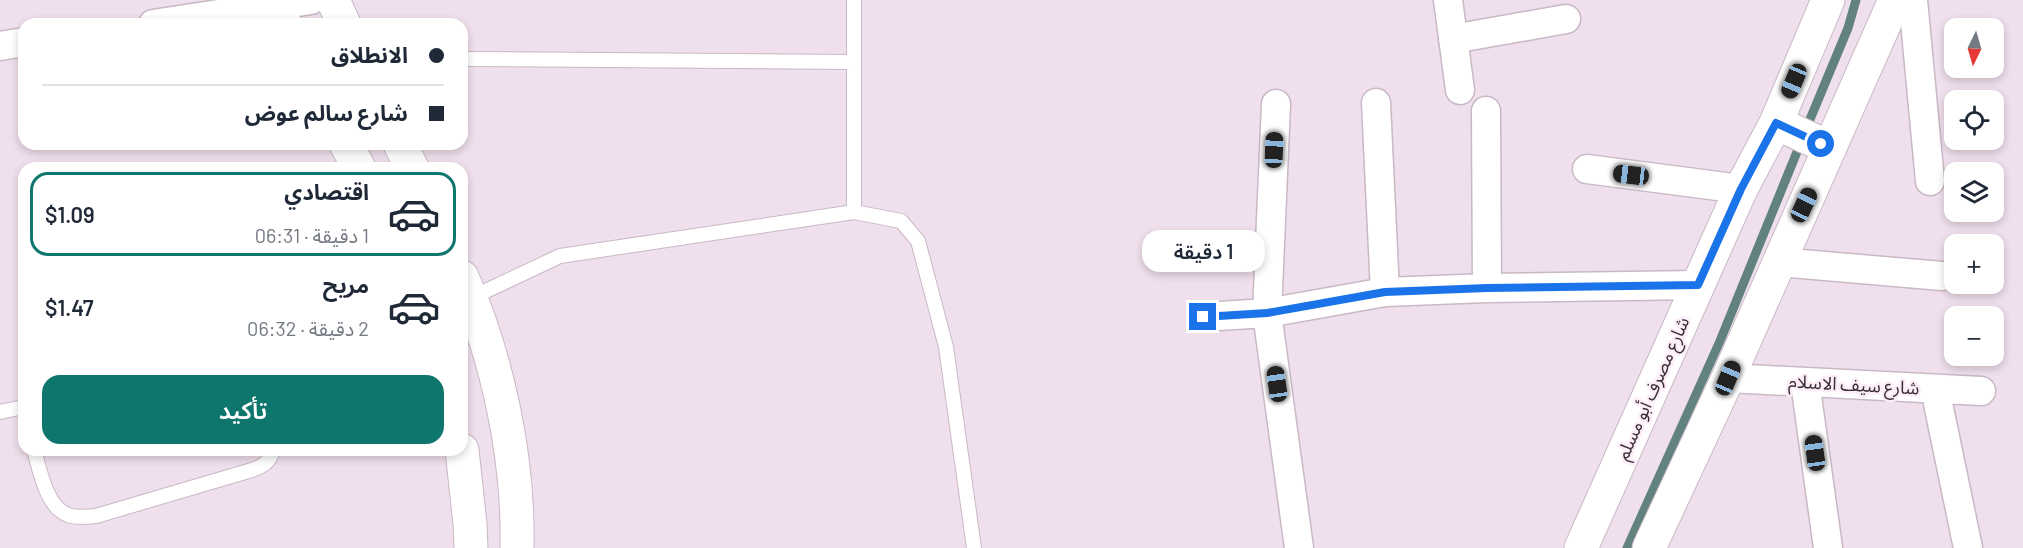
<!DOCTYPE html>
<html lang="ar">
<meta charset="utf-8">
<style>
body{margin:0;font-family:Barlow,"Noto Sans Arabic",sans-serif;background:#f2f2f3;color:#1f2937;direction:rtl;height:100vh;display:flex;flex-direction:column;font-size:22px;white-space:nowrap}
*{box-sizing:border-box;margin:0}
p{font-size:20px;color:#747a83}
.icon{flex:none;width:33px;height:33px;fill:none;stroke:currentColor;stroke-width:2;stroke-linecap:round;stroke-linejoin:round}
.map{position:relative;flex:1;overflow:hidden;direction:ltr}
.panel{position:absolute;left:18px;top:162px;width:450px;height:294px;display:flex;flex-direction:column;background:#fff;border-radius:18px;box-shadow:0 3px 9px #0003;direction:rtl}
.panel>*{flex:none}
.top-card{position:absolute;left:18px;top:18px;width:450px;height:132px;border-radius:18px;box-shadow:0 3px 9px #0003;direction:rtl;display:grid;align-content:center;height:132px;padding:0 24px;background:#fff}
.needle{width:39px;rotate:185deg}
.controls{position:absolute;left:1944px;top:18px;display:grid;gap:12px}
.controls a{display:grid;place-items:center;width:60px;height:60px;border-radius:12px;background:#fff;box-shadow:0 3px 9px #0003;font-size:30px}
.end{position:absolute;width:27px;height:27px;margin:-14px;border:8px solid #1a73e8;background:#fff;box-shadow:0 0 0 3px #fff}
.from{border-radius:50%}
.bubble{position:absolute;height:42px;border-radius:18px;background:#fff;box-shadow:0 3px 9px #0003;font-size:20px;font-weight:600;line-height:42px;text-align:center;direction:rtl}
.car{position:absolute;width:18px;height:36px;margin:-18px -9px;border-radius:8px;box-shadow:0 0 4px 2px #0007;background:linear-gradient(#222 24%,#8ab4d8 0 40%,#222 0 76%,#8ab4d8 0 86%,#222 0)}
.top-card b{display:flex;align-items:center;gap:21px;height:57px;font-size:22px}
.top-card b+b{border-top:2px solid #e0e1e3}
.top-card i{width:15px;height:15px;background:#1f2937}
ul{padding:10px 0 0;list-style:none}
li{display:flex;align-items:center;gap:18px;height:84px;margin:0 12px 9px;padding:0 12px;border:3px solid transparent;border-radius:18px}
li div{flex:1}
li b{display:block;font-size:22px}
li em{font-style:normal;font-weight:600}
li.on{border-color:#0f766e}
li>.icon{width:54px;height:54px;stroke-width:1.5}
.primary-button{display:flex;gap:12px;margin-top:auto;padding:12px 24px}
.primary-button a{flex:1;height:69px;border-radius:18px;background:#0f766e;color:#fff;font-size:24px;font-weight:600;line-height:69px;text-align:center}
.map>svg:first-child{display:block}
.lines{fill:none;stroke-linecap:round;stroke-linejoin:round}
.stream{stroke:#61827f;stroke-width:9}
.lane-casing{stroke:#c9b8c5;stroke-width:16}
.street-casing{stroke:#c9b8c5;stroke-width:31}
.secondary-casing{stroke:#c9b8c5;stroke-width:35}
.lane{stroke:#fff;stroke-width:14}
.street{stroke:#fff;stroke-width:28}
.secondary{stroke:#fff;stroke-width:33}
.route{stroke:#1a73e8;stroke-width:8}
.labels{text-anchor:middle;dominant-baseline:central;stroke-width:5;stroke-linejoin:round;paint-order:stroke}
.street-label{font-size:18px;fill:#363035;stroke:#feecf9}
</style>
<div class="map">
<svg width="2023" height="548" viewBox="0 0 2023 548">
<rect width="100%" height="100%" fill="#f0dfec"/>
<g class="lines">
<!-- stream -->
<path class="stream" d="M1806,129L1848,28L1856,0
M1627,548L1720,341L1801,142"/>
<defs>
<path id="lane" d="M462,59L853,62
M854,212V0
M471,298L560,256L854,212L901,221L918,241L946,347L974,548
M0,412L24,407
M34,450C40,470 46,507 68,515C77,518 87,517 96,516L252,470C263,466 270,462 273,450"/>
<path id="street" d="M1448,0L1460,90
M1913,0L1930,181
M153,24L311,0
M1453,39L1566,19
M0,46L24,42
M1376,103L1385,292
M1276,104L1267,313L1299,548
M1486,111L1487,288
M1587,169L1741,189
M1778,262L1942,276
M1203,317L1267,313L1385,292L1487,288L1698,285
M1728,378L1981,391
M1805,382L1828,548
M1935,389L1968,548"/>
<path id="secondary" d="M273,0L285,24
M333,0L344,24
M1776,123L1830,148
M346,144L359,168
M400,144L412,168
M462,277C498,359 519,459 517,548
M462,450L470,524L471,548
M1581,548L1741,189L1776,123L1828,0
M1649,548L1728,378L1895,0"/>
</defs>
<!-- lane casing -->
<use href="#lane" class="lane-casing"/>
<!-- street casing -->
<use href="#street" class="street-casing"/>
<!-- secondary casing -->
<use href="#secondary" class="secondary-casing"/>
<!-- lane -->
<use href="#lane" class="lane"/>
<!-- street -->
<use href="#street" class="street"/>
<!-- secondary -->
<use href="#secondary" class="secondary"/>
</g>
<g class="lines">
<!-- route -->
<path class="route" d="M1203,317L1267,313L1385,292L1487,288L1698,285L1741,189L1776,123L1821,144"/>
</g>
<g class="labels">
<!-- street labels -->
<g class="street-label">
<text transform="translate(1854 384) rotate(3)">شارع سيف الاسلام</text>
<text transform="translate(1652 388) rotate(-66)">شارع مصرف أبو مسلم</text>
</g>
</g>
</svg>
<div class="controls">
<a><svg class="needle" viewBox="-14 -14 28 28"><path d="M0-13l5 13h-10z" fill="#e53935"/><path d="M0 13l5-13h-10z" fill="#747a83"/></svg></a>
<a><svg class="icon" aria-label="locate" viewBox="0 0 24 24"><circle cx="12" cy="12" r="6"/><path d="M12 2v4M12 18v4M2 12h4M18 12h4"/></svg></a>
<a><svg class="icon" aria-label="layers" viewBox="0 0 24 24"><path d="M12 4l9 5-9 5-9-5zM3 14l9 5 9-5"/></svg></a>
<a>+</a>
<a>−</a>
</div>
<i class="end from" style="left:1821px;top:144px"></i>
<i class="end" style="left:1203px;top:317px"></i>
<div class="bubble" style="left:1142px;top:230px;width:123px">1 دقيقة</div>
<i class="car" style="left:1794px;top:81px;rotate:203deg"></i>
<i class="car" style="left:1274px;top:150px;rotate:2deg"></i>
<i class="car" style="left:1631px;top:175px;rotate:277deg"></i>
<i class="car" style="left:1804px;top:205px;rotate:25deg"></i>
<i class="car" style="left:1728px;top:378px;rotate:23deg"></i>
<i class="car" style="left:1277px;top:384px;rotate:352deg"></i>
<i class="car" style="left:1815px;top:453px;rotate:352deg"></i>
<div class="top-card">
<b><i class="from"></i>الانطلاق</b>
<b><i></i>شارع سالم عوض</b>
</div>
<section class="panel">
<ul>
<li class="on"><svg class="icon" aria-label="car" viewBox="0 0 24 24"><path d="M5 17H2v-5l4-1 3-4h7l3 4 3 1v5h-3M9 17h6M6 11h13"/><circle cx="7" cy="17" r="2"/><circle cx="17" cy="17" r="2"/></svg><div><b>اقتصادي</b><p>1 دقيقة · 06:31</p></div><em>$1.09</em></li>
<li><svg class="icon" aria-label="car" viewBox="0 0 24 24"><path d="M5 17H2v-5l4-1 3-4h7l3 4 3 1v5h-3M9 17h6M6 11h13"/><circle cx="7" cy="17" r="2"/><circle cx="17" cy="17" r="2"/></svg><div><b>مريح</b><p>2 دقيقة · 06:32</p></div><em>$1.47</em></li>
</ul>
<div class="primary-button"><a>تأكيد</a></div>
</section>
</div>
